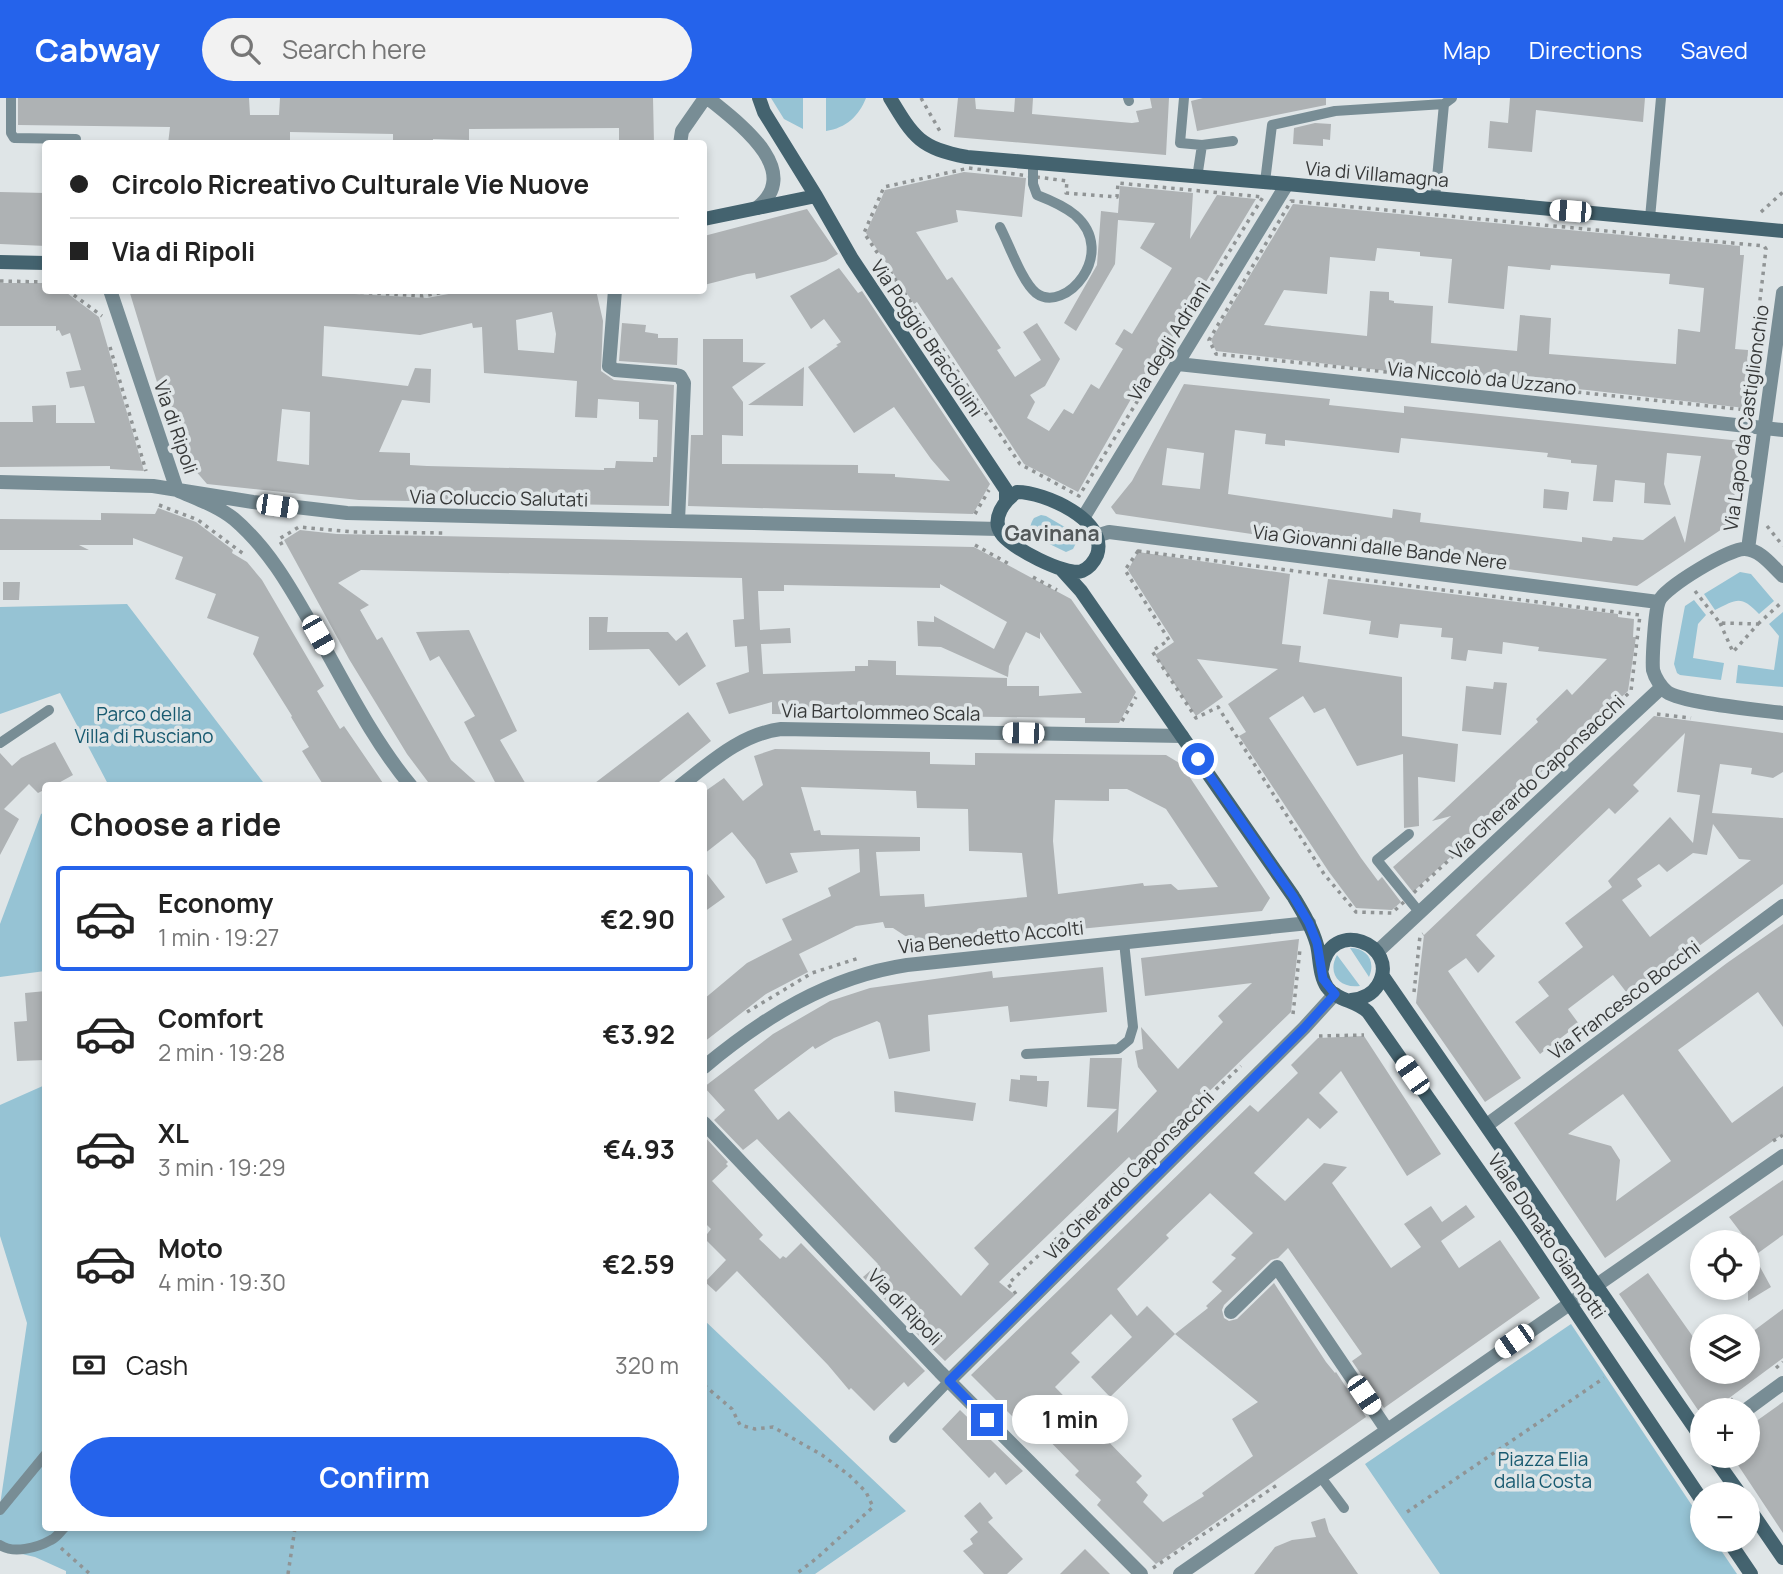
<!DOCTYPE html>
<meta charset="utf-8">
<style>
body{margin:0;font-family:Manrope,sans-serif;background:#f2f2f2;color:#222;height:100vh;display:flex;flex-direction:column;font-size:26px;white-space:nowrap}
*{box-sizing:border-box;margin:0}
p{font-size:23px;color:#767676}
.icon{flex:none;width:38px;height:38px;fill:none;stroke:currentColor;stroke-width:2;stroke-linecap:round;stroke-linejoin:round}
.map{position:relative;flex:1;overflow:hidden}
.drawer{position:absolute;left:42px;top:684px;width:665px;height:749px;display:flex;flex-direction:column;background:#fff;border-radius:7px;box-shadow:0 4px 10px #0003}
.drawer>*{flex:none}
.top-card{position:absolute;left:42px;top:42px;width:665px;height:154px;border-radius:7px;box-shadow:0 4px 10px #0003;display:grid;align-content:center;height:154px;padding:0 28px;background:#fff}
.tools{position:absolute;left:1690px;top:1132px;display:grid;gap:14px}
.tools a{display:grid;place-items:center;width:70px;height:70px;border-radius:50%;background:#fff;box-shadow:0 4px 10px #0003;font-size:35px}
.end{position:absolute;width:32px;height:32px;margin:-16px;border:9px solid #2563eb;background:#fff;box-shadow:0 0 0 4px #fff}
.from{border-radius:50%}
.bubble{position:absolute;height:49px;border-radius:24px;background:#fff;box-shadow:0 4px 10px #0003;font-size:23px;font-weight:700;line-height:49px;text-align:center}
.car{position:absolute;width:21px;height:42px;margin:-21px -10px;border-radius:9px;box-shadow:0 0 5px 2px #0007;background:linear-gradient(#fff 24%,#345 0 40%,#fff 0 76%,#345 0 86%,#fff 0)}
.top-card b{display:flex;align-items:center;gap:24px;height:66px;font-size:26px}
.top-card b+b{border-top:2px solid #e0e0e0}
.top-card i{width:18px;height:18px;background:#222}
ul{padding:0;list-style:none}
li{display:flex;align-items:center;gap:21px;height:105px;margin:0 14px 10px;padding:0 14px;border:4px solid transparent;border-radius:7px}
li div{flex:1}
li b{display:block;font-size:26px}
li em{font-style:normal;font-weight:700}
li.selected{border-color:#2563eb}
li>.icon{width:63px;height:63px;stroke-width:1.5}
h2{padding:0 28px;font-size:32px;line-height:84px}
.pay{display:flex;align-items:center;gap:18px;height:77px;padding:0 28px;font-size:26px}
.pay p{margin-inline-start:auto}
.button{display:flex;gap:14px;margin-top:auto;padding:14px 28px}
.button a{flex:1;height:80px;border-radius:42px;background:#2563eb;color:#fff;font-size:28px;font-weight:700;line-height:80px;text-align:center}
header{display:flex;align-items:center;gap:42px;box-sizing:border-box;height:98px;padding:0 35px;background:#2563eb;color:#fff}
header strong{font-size:33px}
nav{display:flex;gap:38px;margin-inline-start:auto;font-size:24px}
.search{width:490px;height:63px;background:#f2f2f2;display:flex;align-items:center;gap:18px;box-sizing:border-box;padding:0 24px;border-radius:38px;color:#767676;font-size:26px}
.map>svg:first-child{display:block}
.green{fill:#96c3d4}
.building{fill:#aeb2b4;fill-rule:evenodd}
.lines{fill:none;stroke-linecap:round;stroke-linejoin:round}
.path{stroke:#909495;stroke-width:3.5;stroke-dasharray:3.5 5;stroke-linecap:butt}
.lane{stroke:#788d95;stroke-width:10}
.street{stroke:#788d95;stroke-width:14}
.secondary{stroke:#44636f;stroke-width:14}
.route{stroke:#2563eb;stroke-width:9}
.labels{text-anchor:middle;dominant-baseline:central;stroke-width:7;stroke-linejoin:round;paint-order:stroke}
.street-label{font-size:19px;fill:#373939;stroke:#dfe5e7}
.park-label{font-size:19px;fill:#185a70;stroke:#dfe5e7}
.neighbourhood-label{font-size:21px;font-weight:bold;fill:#535859;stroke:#dfe5e7}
</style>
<header>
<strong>Cabway</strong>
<div class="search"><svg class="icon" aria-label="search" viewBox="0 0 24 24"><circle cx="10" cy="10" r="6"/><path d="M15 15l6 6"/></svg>Search here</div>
<nav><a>Map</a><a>Directions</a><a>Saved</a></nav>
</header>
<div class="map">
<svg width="1783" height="1476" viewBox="0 0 1783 1476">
<rect width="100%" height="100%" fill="#dfe5e7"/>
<!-- green -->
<path class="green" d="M771,0H803V31L784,21Z
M826,0H866C859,18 846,30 826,33Z
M1041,417L1046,418L1075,435L1077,443L1073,451L1066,454L1033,438C1029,432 1030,426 1034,420Z
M1740,474L1751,476L1774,503L1759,516C1741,497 1737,501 1715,512L1704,496Z
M1694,502L1706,517L1698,526L1693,560L1724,565L1721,582L1680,577L1677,575L1674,566L1684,513L1685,508Z
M127,506L266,688H109L60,595L0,616V509Z
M1783,514V589L1736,585L1738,567L1774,572L1779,538L1769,526Z
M45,714V873L0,879V826L41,716Z
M1350,850C1367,850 1376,863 1369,879Z
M1337,857L1360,888C1339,891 1327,875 1337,857Z
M45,987L46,1430H704V1222L906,1413L815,1476H66V1473L35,1459L0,1451V1407L27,1225L0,1138V1007Z
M1571,1226L1703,1424V1442H1714L1737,1476H1440L1365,1366Z"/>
<!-- building -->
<path class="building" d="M18,0H249L250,17H279L280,0H653L654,46H619V30L469,31V42L433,41V44L393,43V36L290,34V46H168L170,29L18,27Z
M958,0H975L976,11L1014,14L1015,0H1033L1032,16L1132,25L1139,24L1136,13L1152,10L1150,0H1169L1166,57L954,39Z
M1203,0H1326V7L1197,33L1191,3Z
M1510,0H1645L1643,24L1536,12L1532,54L1488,50L1490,23L1508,25Z
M1315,25L1331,26L1330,42L1323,41V48L1293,46L1294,30Z
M964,74L1026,80L1022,119L956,112L958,124L916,134L947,182L952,179L1001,250L997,252L1015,279L1041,262L1023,234L1037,225L1060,261L1045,288L1030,297L1035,304L1027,320L1049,333L1064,311L1073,316L1091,286L1099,291L1123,251L1115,246L1124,231L1132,236L1172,170L1140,150L1155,125L1118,122L1115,166L1076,233L1064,225L1097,167L1101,113L1118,115L1120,88L1193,95L1190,141L1217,97L1256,101L1134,303L1131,301L1078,394L1024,366L917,204L914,206L866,135L885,92Z
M0,94L46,95V148L0,146Z
M1293,106L1740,148V157H1744L1735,251L1748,252L1745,310L1587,292L1430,278L1216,253L1211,242ZM1377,150L1420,154V158L1452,161L1448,205L1504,211L1508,168L1550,172L1551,167L1670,176L1669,186L1704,190L1700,234L1678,231L1676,266L1549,256L1551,220L1520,217L1517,253L1431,245L1433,208L1394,205V203L1389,202V194L1370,193L1367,238L1264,227L1284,192L1327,196L1330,159L1375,163Z
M807,111L838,156L826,163L756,181L755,175L747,176L704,187V138Z
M839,170L858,195L862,193L990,386L973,416L688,408L691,337H703V241H743V264L766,265L732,289L743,304V338L722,337V366L858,367V375L895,376V379L950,383L931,361L894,309L854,335L808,269L838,248L836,247L841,244L824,221L811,231L790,198Z
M0,185H46V192H63L99,219L144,373L110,371V368L0,369V324H33L32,308L56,307V325H95L84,288L70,290L66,274L81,272L70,235L62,238L59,232L56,233V228H0Z
M129,192H283L427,200L470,192H596L603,223L601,273L614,282L674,287L669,408L359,402L207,386L188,364L180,347L160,294ZM552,214L556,236L554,255L518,252L516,222ZM472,225L473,230L482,229L484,275L577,283L575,319L597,320L598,301L639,304V321L658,322L657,359H653V364L616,363L615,370H604V372L427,368L410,367V355L379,354L402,302L430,305L431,271L415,270L408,288L322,278L324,228L420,237ZM282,311L310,314L309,367L277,363Z
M622,225L646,227L645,234L658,236V240H678L677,267L619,263Z
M804,269L803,308L748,307Z
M1184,286L1330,301L1329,307L1404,315V308L1741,343L1731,425L1637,488L1333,448L1116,416L1111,409L1132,383ZM1235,332L1266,336L1265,346L1285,348V342L1399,355L1401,340L1548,355L1547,359L1571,362V365L1597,367L1593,403L1613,404L1615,382L1645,385L1644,405L1671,407L1664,386L1667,355L1701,358L1685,445L1675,418L1643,442L1613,439L1612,443L1582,439V444L1420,424L1421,415L1393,411L1392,420L1228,396ZM1167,350L1204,355L1200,391L1162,387Z
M1544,391L1569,394L1567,412L1543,410Z
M158,410L196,424L233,452L232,455L247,464L262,482L324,588L317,593L340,631L344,628L385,688H324L302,653L309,649L291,619L292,618L253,556L259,539L207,520L216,496L175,481L183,459L133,440V447H79L89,452H0V421L101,422V415L155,416Z
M300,432L337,436L974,449L1071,501L1136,594L1119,625H1085V620L772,616V604L729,616L716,585L749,574L747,548L735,549L733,522L744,521L742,480L361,472L338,485L369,507L360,512L377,542L382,539L451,662L480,688H431L407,656L349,561L284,442ZM940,486L1007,524L994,551L934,518V524L917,523L918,548L941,549L1008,579L1009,568L1026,534L1040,541V534L1082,595L1039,598V588H1007V580L896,577V563L868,562V568H855V573L763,576L761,546L791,545L790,530L760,532L758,493H784V487L940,490Z
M1138,454L1290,476L1282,546L1301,548L1299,564L1402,579V638L1458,646L1455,684L1418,679L1419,728L1404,730L1403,656L1357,668L1325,610L1314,615L1303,598L1269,620L1361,760L1378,783L1382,779L1401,804L1392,812L1356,810L1329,774L1239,638L1246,634L1228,606L1278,571L1197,561L1223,599L1196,618L1155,557L1174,544L1128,472Z
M1328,481L1618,516V519L1634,521L1633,539H1636L1628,593L1413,794L1393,769L1451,718L1432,723L1538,624L1536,621L1567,591L1572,597L1607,561L1538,553L1539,549L1503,544L1502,556L1468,552L1466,563L1451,561L1453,540L1441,539L1442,530L1400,526L1398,540L1369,536L1371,523L1323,516Z
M3,484H20L19,502H3Z
M589,519H608L607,534H668L676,543L687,534L706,568L679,588L649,551L589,552Z
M469,532L517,633L500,642L527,688H497L464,624L475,618L439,558L430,563L416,534Z
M1494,584L1507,585L1501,637L1462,633L1466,588L1493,591Z
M688,614L711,643L654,688H591Z
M1654,618L1783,635V674L1773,680L1751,676L1752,670L1720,666L1712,715L1783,720V786L1630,899L1613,877L1568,911L1579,926L1540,956L1515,924L1549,898L1538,884L1583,849L1565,825L1612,789L1608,783L1670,719L1693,745L1700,697L1677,694L1685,635L1633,687L1639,693L1615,716L1609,710L1476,837L1495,858L1478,875L1466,860L1448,873L1521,980L1485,1004L1416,905L1424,837ZM1713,726L1739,761L1751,762L1650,839L1622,802L1642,788L1637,781L1659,766L1667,774L1693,755L1707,757Z
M55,644L73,677L53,688H46V691L38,695L29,686L4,711L19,721L0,757V655L12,668L21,660Z
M775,651L930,654V666L975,667V655L1166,657L1181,666L1270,800L1262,813L928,846L919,847L893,830H885L883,824L856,828L799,856L808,874L766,896L704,944V901L747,865L792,842L782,821L831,798L828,790L860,774L859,751L790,755L798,774L766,786L755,762L732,734L704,756V694L724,680L743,703L763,687L754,658ZM801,689L916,693L917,710L968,711L969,753L1022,755L1027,799L925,809L924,796L880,798L876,754L920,753V739L821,737L820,732L814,733ZM1109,691H1127L1166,711L1218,789L1178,792L1171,786L1144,788L1143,785L1058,796L1053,743L1055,702L1109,703Z
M704,772L725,799L704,814Z
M1783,826V929L1758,894L1678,952L1732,1025L1783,988V1036L1605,1160L1514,1025L1727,865ZM1623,996L1671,1063L1616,1103L1620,1062L1611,1048L1568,1036Z
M1299,841L1291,914L1160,1041L1133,1064L1129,1059L999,1184L1015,1197L945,1263L915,1234L922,1228L897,1200L890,1207L863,1179L878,1166L757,1041L743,1052L714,1022L725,1012L704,989L773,936L830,903L870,890L992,873L993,880L1103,869L1107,914L1010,924L1008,908L928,917L930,953L889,961L880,925L877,923L834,940L815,951L813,948L754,992L778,1022L789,1013L961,1198L989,1166L974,1150L1117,1011L1087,1009L1090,960H1122L1117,1035L1157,993L1138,969L1135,953L1143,951L1141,929L1178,971L1223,924L1218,918L1252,885L1145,898L1141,860Z
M46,893V962L17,963L14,924L27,923L25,895Z
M1364,938L1441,1056L1407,1078L1341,973L1319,995L1338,1014L1320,1031L1308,1020L1254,1075L1285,1103L1324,1065L1347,1069L1332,1085L1391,1170L1421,1149L1404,1126L1431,1108L1442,1124L1466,1107L1475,1119L1441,1143L1459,1170L1500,1142L1540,1200L1384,1310L1352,1263L1362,1256L1288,1150L1278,1160L1271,1162L1224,1207L1222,1212L1224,1220L1229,1223L1237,1221L1274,1185L1326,1264L1335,1275L1336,1274L1366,1319L1156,1466L1097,1407L1101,1402L1075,1377L1079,1373L1031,1324L1024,1330L971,1277L1250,1007L1258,1014L1298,975L1291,967L1318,940ZM1210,1095L1253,1135L1231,1157L1236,1160L1212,1184L1222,1193L1206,1208L1208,1210L1175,1236L1147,1208L1137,1218L1117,1191L1169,1140L1166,1137ZM1111,1216L1132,1239L1091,1279L1110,1299L1175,1236L1258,1304L1232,1321L1253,1358L1202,1395L1204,1398L1163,1424L1143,1404L1148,1397L1136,1384L1142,1378L1055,1289L1080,1264L1071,1255Z
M1020,977L1037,978V983H1049L1047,1009L1009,1003L1011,981L1020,982Z
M894,993L976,1005L973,1023L895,1014Z
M704,1038L728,1064L726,1066L728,1068L712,1083L763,1137L759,1141L780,1161L783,1158L786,1160L801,1145L925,1273L908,1289L904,1284L874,1313L851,1290L849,1292L828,1267L737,1173L716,1194L705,1184L726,1162L704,1140L711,1131L704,1124Z
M1783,1082V1137L1754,1158L1771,1189L1748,1203V1144L1729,1119Z
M1648,1175L1703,1253V1274H1748V1237L1783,1211V1260L1713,1312H1698L1619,1196Z
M1783,1304V1435L1732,1358H1748V1329Z
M960,1312L1023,1373L1006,1387L995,1374L989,1380L942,1331Z
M980,1404L993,1420L988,1424L1023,1461L1007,1476H984L963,1453L973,1446L970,1441L978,1434L964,1418Z
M1325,1420L1329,1434L1358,1476H1254L1275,1449L1292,1442L1316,1439L1311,1424Z
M1085,1451L1110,1476H1060Z"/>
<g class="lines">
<!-- path -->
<path class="path" d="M921,0L941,35
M969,70L1067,83L1066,95L1117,99L1118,85L1263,99L1079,398L1020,366L864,135L884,89Z
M1291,103L1764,148L1766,151L1747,312L1216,256L1209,242Z
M1761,114L1783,94
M0,183L46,184
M67,192L102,218
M318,192L423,198L455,192
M110,249L146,373
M159,407L198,422L245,457
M975,416L989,392
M1767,428L1783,448
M282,447L279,441L299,429L353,434L446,435
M975,447L1011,467
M1138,453L1640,517L1631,593L1392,815L1356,814L1324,776L1218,609L1196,620L1152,553L1169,542L1125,472Z
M1033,479L1057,492
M1695,493L1720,525L1758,526L1733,554L1720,525
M1758,526L1783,503
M1657,616L1691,620
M1122,623L1136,599
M1414,894L1420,838L1423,836
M747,914L812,875L859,860
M1293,916L1300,851
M1319,938L1364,937
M1773,1043L1783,1037
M1016,1196L1008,1186L1241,968
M1776,1270L1783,1264
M704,1287L732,1311L740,1327L755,1331L773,1329L822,1357L849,1377L866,1394L873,1409L817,1460L796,1476
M1718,1312L1733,1301
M1407,1414L1604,1280
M61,1450L90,1476
M1153,1470L1280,1385
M288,1476L295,1430"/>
<!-- lane -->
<path class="lane" d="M11,0V35L14,40L76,41
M1128,0L1129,3
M1184,0L1180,45L1202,47L1197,80
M1202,47L1233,43
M1265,84L1272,27L1335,13L1444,6
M1435,101L1444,6L1452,0
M1650,120L1661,0
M1000,129C1009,146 1022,184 1036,195C1065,217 1119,155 1075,117C1064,108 1050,102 1037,97L1033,86V65
M0,645L49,612
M1409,736L1377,762L1420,815
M1026,956L1118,951L1129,942L1133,929L1124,844
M894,1340L949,1283
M1320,1378L1344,1410
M0,1412L46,1356
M0,1447C13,1456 37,1450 51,1442C56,1440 60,1434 64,1430"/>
<!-- street -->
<path class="street" d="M708,0C736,23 805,72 757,110
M680,46L682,33L705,0
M110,192L177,392C197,401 218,408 234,421C267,449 289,487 310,524C342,579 370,639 411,688
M615,192L609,268L615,272L676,277L680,278L684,285L678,423
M1178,266L1783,332
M0,384L153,388L253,404L347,415L999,431
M1083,420L1287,86
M1096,438L1109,434L1658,504
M1748,451L1783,195
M1783,478C1772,468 1761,452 1745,451C1730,450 1665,489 1659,503C1655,512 1652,561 1653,572C1655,580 1661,589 1667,594C1682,605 1761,612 1783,615
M680,688C711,664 741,636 781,631L1182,638
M1377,854L1662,589
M704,969C764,919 828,879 907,867L1309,825
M704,1025L940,1274L1141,1476
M1487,1027L1783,808
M1231,1214L1277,1169L1387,1332
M949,1283L1304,930L1335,896
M1746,1312L1783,1285
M1180,1476L1783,1058"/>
<!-- secondary -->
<path class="secondary" d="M759,0L764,14L816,98L852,161L1006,392V402
M890,0C914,40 920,50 967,59L1287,86L1783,133
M704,121L816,98
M0,164L46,165
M1017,394C1044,394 1109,422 1097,457C1094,464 1089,470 1082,473C1067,479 1009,449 1001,435C991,420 1005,402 1017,394Z
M1062,472L1081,493L1293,798C1302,813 1312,829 1317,847C1320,860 1319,877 1327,889C1337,903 1356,902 1368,914L1522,1134L1703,1404
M1322,871C1329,818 1402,846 1378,887C1372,897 1362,901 1351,902
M1382,877L1703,1342
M1713,1358L1740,1396
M1748,1409L1783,1460
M1728,1442L1751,1476"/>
</g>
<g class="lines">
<!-- route -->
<path class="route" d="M987,1322L949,1283L1304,930L1335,896L1323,881L1317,845L1309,825L1293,798L1198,661"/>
</g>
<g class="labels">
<!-- street labels -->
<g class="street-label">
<text transform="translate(1377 76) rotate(5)">Via di Villamagna</text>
<text transform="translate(927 240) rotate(56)">Via Poggio Bracciolini</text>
<text transform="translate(1169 243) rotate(-58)">Via degli Adriani</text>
<text transform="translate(1482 280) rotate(6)">Via Niccolò da Uzzano</text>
<text transform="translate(1746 320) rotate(-82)">Via Lapo da Castiglionchio</text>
<text transform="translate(176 329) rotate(71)">Via di Ripoli</text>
<text transform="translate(499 400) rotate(1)">Via Coluccio Salutati</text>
<text transform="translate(1380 449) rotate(7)">Via Giovanni dalle Bande Nere</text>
<text transform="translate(881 614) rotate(1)">Via Bartolommeo Scala</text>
<text transform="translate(1537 679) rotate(-43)">Via Gherardo Caponsacchi</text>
<text transform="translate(991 839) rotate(-6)">Via Benedetto Accolti</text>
<text transform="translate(1624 902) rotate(-37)">Via Francesco Bocchi</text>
<text transform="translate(1129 1077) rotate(-45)">Via Gherardo Caponsacchi</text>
<text transform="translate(1547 1138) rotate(56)">Viale Donato Giannotti</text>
<text transform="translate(905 1209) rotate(46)">Via di Ripoli</text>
</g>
<!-- park labels -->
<g class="park-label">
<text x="144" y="616">Parco della<tspan x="144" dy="22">Villa di Rusciano</tspan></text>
<text x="1543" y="1361">Piazza Elia<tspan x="1543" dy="22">dalla Costa</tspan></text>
</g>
<!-- neighbourhood labels -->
<g class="neighbourhood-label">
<text x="1052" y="435">Gavinana</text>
</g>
</g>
</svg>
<div class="tools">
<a><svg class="icon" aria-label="locate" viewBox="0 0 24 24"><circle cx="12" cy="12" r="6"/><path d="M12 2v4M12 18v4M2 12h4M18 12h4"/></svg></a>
<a><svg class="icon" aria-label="layers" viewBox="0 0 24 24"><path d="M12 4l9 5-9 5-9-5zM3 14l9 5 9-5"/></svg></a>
<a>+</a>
<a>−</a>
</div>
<i class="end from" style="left:1198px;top:661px"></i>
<i class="end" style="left:987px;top:1322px"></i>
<div class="bubble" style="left:1012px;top:1297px;width:116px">1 min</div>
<i class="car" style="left:1570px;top:113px;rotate:275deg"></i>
<i class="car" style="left:277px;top:408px;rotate:98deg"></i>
<i class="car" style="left:318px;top:537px;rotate:150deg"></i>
<i class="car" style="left:1023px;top:635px;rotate:271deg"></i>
<i class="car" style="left:1412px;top:977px;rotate:325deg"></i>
<i class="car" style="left:1514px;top:1243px;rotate:235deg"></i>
<i class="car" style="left:1364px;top:1297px;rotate:146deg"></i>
<div class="top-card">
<b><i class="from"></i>Circolo Ricreativo Culturale Vie Nuove</b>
<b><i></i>Via di Ripoli</b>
</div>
<section class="drawer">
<h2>Choose a ride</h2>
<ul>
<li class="selected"><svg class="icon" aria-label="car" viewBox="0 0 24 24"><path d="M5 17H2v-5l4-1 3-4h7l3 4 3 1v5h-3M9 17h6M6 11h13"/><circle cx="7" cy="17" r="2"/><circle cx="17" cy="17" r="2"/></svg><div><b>Economy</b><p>1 min · 19:27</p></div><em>€2.90</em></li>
<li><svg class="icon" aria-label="car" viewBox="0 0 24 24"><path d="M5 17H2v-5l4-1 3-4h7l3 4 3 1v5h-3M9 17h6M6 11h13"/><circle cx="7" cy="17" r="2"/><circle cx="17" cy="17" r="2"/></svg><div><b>Comfort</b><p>2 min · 19:28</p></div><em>€3.92</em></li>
<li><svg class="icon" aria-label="car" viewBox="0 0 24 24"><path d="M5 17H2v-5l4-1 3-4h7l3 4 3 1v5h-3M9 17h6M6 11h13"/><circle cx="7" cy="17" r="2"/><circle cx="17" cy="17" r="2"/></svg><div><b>XL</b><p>3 min · 19:29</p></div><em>€4.93</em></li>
<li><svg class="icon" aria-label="car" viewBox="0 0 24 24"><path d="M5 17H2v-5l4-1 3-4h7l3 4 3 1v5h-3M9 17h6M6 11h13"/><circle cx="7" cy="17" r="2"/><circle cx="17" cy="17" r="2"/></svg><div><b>Moto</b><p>4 min · 19:30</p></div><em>€2.59</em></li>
</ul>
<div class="pay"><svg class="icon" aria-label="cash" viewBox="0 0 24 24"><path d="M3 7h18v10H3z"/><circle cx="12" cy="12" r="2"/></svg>Cash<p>320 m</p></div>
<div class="button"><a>Confirm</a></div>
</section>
</div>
